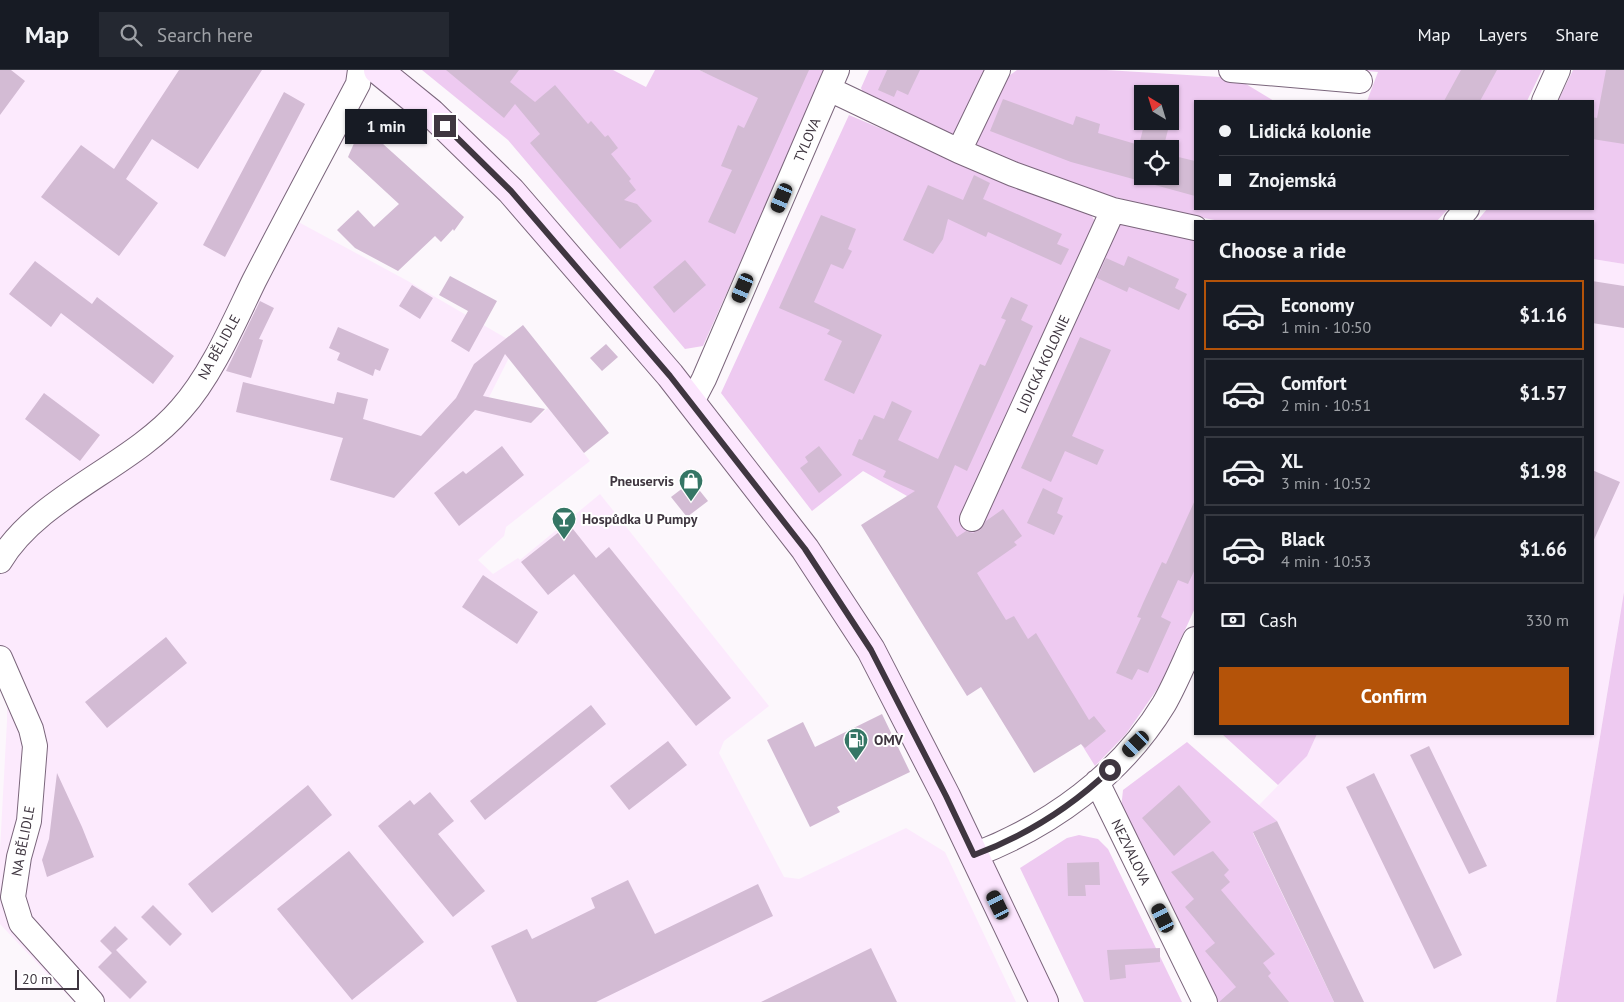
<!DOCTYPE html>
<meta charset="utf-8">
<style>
body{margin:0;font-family:"PT Sans",sans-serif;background:#242831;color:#f1f3f6;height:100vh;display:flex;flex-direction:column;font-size:19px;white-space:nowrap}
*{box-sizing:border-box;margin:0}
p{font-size:16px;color:#9ea1a6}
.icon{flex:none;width:28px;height:28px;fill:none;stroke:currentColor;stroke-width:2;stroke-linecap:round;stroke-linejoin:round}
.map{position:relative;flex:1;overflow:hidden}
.sheet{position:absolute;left:1194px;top:150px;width:400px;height:515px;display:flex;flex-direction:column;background:#171b24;border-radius:0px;box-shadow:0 1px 4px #0004}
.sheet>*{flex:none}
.banner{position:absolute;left:1194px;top:30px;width:400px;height:110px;border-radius:0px;box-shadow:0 1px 4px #0004;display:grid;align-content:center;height:110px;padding:0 25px;background:#171b24}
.needle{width:32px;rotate:322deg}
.buttons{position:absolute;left:1134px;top:15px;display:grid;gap:10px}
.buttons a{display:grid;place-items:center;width:45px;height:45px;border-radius:0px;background:#171b24;box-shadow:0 1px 4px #0004;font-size:25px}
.scale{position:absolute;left:15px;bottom:12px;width:64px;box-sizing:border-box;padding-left:5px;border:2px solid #3f3640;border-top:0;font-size:14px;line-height:18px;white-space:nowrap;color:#3f3640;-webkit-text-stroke:4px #fff;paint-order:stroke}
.end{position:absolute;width:22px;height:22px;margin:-11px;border:6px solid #3f3640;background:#fff;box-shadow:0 0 0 2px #fff}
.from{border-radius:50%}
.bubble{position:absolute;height:35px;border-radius:0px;background:#171b24;box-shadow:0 1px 4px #0004;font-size:16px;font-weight:700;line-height:35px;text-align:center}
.car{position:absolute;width:15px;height:30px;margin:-15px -8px;border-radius:6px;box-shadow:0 0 4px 1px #0007;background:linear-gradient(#222 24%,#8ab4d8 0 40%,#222 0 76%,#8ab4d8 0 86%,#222 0)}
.banner b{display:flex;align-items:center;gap:18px;height:48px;font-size:19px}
.banner b+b{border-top:1px solid #363941}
.banner i{width:12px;height:12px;background:#f1f3f6}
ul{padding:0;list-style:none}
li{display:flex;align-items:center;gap:15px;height:70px;margin:0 10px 8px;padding:0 15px;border:2px solid #363941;border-radius:0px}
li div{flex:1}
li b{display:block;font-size:19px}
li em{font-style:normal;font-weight:700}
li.active{border-color:#b45309}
li>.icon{width:45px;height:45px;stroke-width:1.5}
h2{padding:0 25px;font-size:22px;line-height:60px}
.pay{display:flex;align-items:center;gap:12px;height:55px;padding:0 25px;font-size:19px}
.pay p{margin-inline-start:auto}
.button{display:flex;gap:10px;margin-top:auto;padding:10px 25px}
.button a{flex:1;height:58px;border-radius:0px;background:#b45309;color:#fff;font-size:20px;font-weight:700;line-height:58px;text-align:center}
header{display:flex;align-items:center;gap:30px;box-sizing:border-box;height:70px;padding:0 25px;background:#171b24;border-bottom:1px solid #363941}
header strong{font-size:24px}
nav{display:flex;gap:28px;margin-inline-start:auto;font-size:18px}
.search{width:350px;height:45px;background:#242831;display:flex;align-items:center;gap:12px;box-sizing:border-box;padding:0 18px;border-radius:0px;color:#9ea1a6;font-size:19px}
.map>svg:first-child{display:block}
.built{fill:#fceafd}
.green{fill:#eecaf1;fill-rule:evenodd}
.building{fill:#d3bbd4}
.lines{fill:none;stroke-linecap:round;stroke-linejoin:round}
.minor-casing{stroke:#7a657b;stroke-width:26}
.secondary-casing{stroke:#7a657b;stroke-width:30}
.minor{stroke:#fff;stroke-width:24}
.secondary{stroke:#fce6fe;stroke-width:28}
.route{stroke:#3f3640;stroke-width:6}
.labels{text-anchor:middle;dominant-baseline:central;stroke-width:4;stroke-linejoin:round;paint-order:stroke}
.street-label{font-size:14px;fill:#3f3640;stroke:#fff}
.poi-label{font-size:14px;font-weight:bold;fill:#3f3640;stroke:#fff;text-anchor:start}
</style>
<header>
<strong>Map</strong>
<div class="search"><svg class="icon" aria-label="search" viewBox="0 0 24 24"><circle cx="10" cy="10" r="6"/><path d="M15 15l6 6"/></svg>Search here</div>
<nav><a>Map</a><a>Layers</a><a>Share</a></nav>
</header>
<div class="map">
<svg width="1624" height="932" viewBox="0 0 1624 932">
<rect width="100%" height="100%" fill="#fcf7fc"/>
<!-- built -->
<path class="built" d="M0,0H351L291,148L406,210L516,274L482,341L531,353L548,338L590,391L506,457L504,466L478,490L493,504L518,488L520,490L600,424L769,636L724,671L719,683L784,807L799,809L906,758L945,782L1016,932H74L0,854V780L7,651V628L0,612Z
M1593,189L1624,194V521L1556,932H1334L1253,762L1276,750L1259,735L1307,686L1317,664H1592Z"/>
<!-- green -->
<path class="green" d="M422,0H613L646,17L655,0H699L713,6L715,0H826L703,276L685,279L508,70Z
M869,0H988L960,62L946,67L866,30L861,18Z
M1017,0H1106L1236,8L1274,31H1195V139H1448L1437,151H1220L1182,144L1091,121L978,79L976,69L1003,10ZM1142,24H1170V51H1142ZM1142,79H1170V106H1142Z
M1356,0H1542L1527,31H1367L1378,2Z
M1573,0H1624V194L1593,189L1592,151H1477L1487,139H1592V31H1558Z
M849,45L995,107L1091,145L1095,151L1116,156C1131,147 1178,165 1195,170V538L1160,615L1126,664L1095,696L1022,579L907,426L863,401L812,441L721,323Z
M1624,522V932H1556Z
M1222,664H1317L1307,686L1278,715Z
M1187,672L1277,751L1253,763L1334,932H1214L1121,739L1123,720Z
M1079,765L1098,769L1108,779L1182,932H1084L1020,798L1067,768Z"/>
<!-- building -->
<path class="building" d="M0,0H11L25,11L0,45Z
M179,0H262L198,99L152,69L126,109L158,133L119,186L41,127L81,75L114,99Z
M446,0H519L510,12L535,32L555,15L588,54L591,51L605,67L608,65L618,78L611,84L631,109L629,111L636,120L624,130L637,134L652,151L620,179L530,73L540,64L515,34L504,48Z
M699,0H809L735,164L708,152L732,100L721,96L738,55L744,58L758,28Z
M887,0H920L908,25L897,20L894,27L878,20Z
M1461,0H1497L1480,31H1444Z
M1606,0H1624V74L1592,69V47L1597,48Z
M284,22L305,34L225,187L203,175Z
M1003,29L1073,55L1076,46L1100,54L1098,63L1139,75L1145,51L1169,56L1163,79H1142V106H1170V85L1195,91V126L1071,92L990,61Z
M362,55L464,147L454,161L453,159L441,172L435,166L398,201L355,178L337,160L358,140L374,157L399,134L348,87Z
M974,105L990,113L983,129L1062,164L1057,174L1069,179L1061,195L988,162L986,167L948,149L943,169L933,184L903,170L928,115L963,130Z
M821,145L856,159L848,179L852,181L843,199L831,194L814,232L882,265L854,324L824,310L842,271L827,264L830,260L779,238Z
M1128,186L1179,209L1175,218L1187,224L1179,240L1129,217L1127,222L1097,208L1106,188L1124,196Z
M685,190L706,215L674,243L653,217Z
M35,191L92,234L97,227L174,286L153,314L61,243L51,257L9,224Z
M450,206L497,231L469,282L451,271L468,241L439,225Z
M1592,211L1624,216V258L1592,253Z
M412,215L433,228L420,249L399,236Z
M1011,227L1028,235L1021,250L1033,256L967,401L955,395L937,437L957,467L966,461L973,463L980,460L986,451L1003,439L1022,466L1014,472L1017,475L977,503L1006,550L1014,546L1028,569L1036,563L1089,650L1094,646L1106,661L1085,678L1081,674L1034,703L981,617L967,626L861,455L915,421L883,407L886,401L852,385L859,369L862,370L874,345L884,349L892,331L912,341L898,370L938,389L980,294L985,296L995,274L1006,250L1001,248Z
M260,231L274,238L259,269L263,270L251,308L226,301Z
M523,255L609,363L584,383L505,284L483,326L545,339L531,353L475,340L394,428L330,410L343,368L236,342L243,312L334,334L337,322L368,329L363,349L421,366L456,328L474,294Z
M338,257L389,279L380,301L375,299L373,306L337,290L340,283L329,278Z
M1080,267L1111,280L1072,366L1104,380L1097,395L1065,381L1051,412L1021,398Z
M606,274L618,287L602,301L590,288Z
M44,323L100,365L80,391L25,349Z
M502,376L524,405L459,456L434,423L463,401L466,404Z
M819,376L842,405L819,423L800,398L808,392L805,387Z
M1592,400L1620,412L1592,474Z
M692,411L708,431L687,447L671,427Z
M1043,418L1063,428L1057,443L1063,446L1054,465L1027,453Z
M1195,430V499L1188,514L1178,510L1161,547L1171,552L1148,603L1138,599L1132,610L1116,603L1141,548L1137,547L1144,531L1162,492L1166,494Z
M569,454L596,488L609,477L731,628L696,656L574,504L548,525L521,492Z
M483,505L538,542L517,574L462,537Z
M166,567L187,593L107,658L85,632Z
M591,635L606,654L485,750L470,731Z
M882,644L910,702L837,737L840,742L810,757L767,670L803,652L815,677Z
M668,671L687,695L629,740L610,716Z
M1429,676L1487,796L1469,804L1410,685Z
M57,703L82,757L94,787L47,807L42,790L49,769Z
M1374,703L1462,885L1434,899L1346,717Z
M308,715L332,745L212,843L188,814Z
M1179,715L1211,752L1174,786L1142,748Z
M430,722L454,751L438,764L485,821L453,847L378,756L410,730L414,735Z
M1277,751L1364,932H1334L1309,879L1253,762Z
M349,781L424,872L352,930L277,839Z
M1213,781L1229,800L1224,805L1230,812L1221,820L1275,884L1263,893L1271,903L1268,906L1289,932H1219L1236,917L1205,881L1215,873L1185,837L1194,829L1171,802Z
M1099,792L1100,815H1085L1086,826H1068L1067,793Z
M628,810L655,864L758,814L773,846L596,932H517L491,876L527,859L532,869L595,838L591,828Z
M153,835L182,864L170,876L141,847Z
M115,856L128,869L116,880L147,912L130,929L98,897L112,883L100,871Z
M871,878L897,932H761Z
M1160,878V892L1125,895L1126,908L1110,910L1107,880Z"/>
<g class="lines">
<defs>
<path id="minor" d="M1231,0L1360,11
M829,19L959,81L1013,104L1113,140L1195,158
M1544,31L1558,0
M959,81L998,0
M1456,151L1467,139
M692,332L704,309L837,0
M972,449L1113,140
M0,491C39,426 131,397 181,339C211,306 234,252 254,211C288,145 323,80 358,14L360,0
M0,588L31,659L35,676L29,751L19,787L13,827L21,853L92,932
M1097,712L1205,932
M974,785C1050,756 1121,705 1164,634C1176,613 1185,590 1195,569"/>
<path id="secondary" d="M378,0L431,43L511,121L670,305L805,479L871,580L946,726L1044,932"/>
</defs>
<!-- minor casing -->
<use href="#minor" class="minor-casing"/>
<!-- secondary casing -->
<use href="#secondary" class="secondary-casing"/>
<!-- minor -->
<use href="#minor" class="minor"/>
<!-- secondary -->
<use href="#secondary" class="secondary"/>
</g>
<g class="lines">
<!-- route -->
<path class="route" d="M445,56L511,121L670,306L805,479L871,580L946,726L974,785C1025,766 1070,738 1110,700"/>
</g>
<!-- icons -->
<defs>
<symbol id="shop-pin" viewBox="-11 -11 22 30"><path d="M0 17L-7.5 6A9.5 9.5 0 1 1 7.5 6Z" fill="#357665" stroke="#fff"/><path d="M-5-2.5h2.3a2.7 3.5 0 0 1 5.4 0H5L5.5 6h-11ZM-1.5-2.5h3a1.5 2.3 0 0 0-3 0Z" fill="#fff"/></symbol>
<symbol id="bar-pin" viewBox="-11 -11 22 30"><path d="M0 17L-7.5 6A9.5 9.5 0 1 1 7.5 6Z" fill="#357665" stroke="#fff"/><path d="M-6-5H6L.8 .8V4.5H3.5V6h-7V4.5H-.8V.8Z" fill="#fff"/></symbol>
<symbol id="fuel-pin" viewBox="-11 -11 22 30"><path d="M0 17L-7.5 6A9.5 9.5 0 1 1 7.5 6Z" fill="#357665" stroke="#fff"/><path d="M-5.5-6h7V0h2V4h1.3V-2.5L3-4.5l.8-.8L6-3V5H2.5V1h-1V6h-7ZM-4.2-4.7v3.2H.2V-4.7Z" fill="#fff"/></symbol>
</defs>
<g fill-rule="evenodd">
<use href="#shop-pin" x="677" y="397" width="28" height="38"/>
<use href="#bar-pin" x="550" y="435" width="28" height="38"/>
<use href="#fuel-pin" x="842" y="656" width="28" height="38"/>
</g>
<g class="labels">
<!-- street labels -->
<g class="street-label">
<text transform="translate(807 70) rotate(-67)">TYLOVA</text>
<text transform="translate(219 277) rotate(-61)">NA BĚLIDLE</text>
<text transform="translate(1043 294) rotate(-65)">LIDICKÁ KOLONIE</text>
<text transform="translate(23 771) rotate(-79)">NA BĚLIDLE</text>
<text transform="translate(1131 782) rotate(64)">NEZVALOVA</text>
</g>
<!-- poi labels -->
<g class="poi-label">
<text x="674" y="411" text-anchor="end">Pneuservis</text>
<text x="582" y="449">Hospůdka U Pumpy</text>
<text x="874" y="670">OMV</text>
</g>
</g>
</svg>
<div class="buttons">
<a><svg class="needle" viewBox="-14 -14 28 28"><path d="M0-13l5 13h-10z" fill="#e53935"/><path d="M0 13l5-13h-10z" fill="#9ea1a6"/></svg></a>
<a><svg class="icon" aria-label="locate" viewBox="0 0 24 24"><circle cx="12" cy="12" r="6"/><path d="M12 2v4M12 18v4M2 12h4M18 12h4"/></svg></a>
</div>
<div class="scale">20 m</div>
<i class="end from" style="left:1110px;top:700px"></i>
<i class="end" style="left:445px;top:56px"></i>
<div class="bubble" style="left:345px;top:39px;width:82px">1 min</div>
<i class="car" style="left:782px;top:128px;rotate:203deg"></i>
<i class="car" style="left:743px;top:218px;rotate:203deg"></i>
<i class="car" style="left:1136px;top:674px;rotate:226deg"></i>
<i class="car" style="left:998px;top:835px;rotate:334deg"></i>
<i class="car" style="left:1163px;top:848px;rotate:334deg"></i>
<div class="banner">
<b><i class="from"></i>Lidická kolonie</b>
<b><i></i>Znojemská</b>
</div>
<section class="sheet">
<h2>Choose a ride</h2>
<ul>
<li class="active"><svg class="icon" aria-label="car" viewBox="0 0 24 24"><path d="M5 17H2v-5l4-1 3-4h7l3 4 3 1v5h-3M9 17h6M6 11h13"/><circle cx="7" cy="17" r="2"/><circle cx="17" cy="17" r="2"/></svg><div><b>Economy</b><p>1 min · 10:50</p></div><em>$1.16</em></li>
<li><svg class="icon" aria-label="car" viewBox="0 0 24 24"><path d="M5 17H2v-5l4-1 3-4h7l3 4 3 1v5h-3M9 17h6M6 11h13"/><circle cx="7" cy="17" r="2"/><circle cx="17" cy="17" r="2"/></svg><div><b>Comfort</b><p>2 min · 10:51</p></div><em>$1.57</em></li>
<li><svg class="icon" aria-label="car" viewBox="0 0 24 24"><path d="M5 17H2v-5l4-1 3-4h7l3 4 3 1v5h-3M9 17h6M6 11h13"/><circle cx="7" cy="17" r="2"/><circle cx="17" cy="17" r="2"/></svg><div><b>XL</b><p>3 min · 10:52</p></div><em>$1.98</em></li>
<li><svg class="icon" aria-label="car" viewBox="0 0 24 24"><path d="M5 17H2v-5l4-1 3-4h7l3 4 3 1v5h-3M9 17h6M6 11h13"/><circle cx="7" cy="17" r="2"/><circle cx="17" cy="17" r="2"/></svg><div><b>Black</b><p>4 min · 10:53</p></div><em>$1.66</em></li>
</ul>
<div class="pay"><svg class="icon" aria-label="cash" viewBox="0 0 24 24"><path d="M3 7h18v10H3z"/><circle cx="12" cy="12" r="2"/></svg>Cash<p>330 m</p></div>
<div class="button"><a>Confirm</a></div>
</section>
</div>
